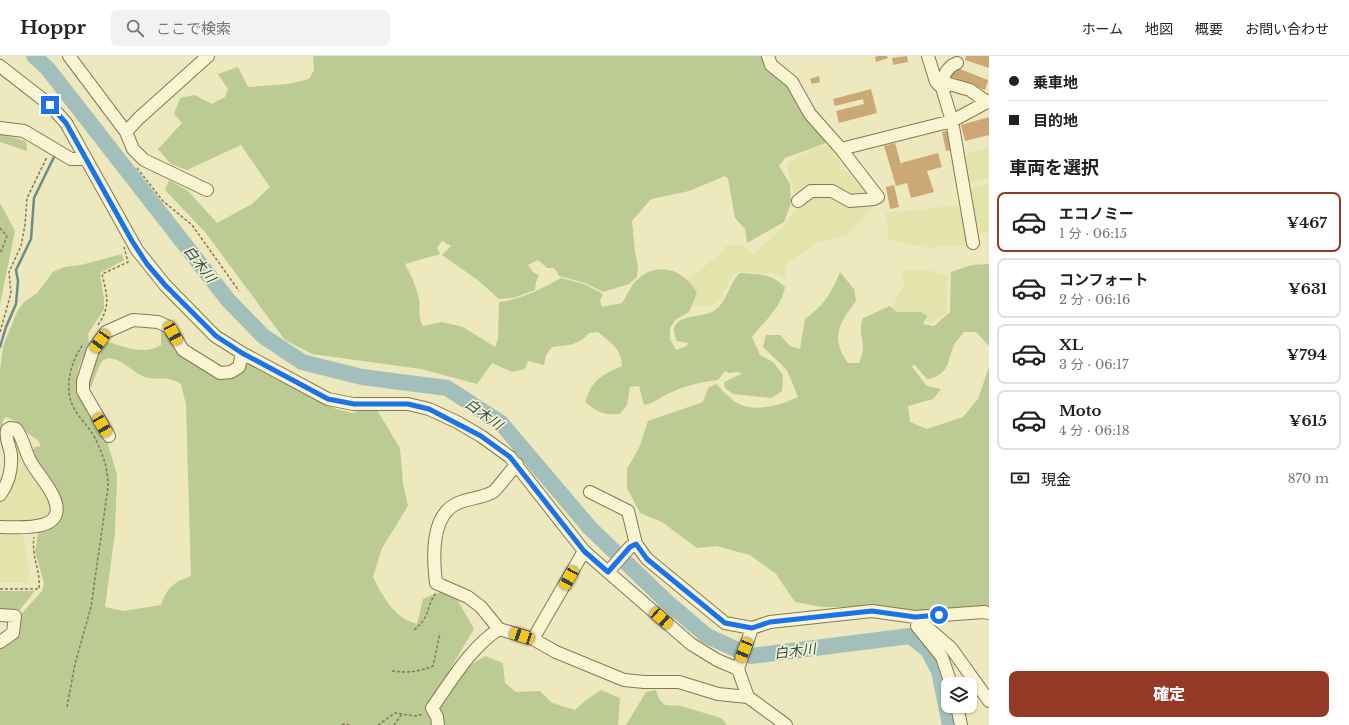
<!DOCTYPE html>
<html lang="ja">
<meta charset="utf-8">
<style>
body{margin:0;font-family:"Libre Baskerville","Noto Sans JP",serif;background:#f2f2f2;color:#222;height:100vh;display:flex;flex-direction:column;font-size:15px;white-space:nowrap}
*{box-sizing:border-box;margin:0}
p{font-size:13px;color:#767676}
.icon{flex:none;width:22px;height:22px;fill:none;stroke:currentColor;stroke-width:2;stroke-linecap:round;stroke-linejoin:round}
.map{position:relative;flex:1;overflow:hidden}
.panel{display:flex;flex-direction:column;background:#fff;width:360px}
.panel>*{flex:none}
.guide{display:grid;align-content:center;height:88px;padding:0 20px;background:#fff}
.tools{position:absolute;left:941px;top:621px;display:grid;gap:8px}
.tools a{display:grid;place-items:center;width:36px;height:36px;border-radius:8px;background:#fff;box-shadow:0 1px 3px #0004;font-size:20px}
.end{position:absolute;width:18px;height:18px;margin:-9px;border:5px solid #1a73e8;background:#fff;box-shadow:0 0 0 2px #fff}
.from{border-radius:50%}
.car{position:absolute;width:12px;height:24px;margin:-12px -6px;border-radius:5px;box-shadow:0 0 3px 1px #0007;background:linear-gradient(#f5c518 24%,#345 0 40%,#f5c518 0 76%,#345 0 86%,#f5c518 0)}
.guide b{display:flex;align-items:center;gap:14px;height:38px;font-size:15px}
.guide b+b{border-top:1px solid #e0e0e0}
.guide i{width:10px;height:10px;background:#222}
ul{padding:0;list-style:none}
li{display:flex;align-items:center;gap:12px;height:60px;margin:0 8px 6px;padding:0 12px;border:2px solid #e0e0e0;border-radius:8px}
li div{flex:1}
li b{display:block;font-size:15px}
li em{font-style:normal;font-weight:800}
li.selected{border-color:#953927}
li>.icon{width:36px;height:36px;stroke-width:1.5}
h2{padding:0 20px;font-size:18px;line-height:48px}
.pay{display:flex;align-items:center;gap:10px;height:44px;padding:0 20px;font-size:15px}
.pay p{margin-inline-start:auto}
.cta{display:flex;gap:8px;margin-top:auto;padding:8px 20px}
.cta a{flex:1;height:46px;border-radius:8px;background:#953927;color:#fff;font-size:16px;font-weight:800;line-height:46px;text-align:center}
header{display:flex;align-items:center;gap:24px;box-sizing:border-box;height:56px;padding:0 20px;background:#fff;border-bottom:1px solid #e0e0e0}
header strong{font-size:19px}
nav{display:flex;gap:22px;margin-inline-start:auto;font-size:14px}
.search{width:280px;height:36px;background:#f2f2f2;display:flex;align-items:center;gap:10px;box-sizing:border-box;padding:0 14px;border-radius:8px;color:#767676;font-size:15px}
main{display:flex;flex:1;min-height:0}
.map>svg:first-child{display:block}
.farmland{fill:#e3e3ac}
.green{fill:#bbcb93}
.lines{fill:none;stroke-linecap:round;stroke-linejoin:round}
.stream{stroke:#6a8d8a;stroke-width:2.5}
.river{stroke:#a2bfbc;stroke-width:16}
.building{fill:#cca874}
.minor-casing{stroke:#867857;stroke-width:14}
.path{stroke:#867857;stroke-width:1.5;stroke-dasharray:3 2;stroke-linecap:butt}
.minor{stroke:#f9f4d2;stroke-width:12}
.route{stroke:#1a73e8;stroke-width:5}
.labels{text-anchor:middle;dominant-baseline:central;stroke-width:3.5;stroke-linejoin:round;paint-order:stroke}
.water-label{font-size:14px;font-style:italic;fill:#2b5155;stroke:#f5f0ce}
</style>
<header>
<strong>Hoppr</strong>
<div class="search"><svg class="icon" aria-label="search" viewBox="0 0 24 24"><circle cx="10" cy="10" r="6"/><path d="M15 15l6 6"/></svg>ここで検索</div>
<nav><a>ホーム</a><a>地図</a><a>概要</a><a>お問い合わせ</a></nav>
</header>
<main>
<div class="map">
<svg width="989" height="669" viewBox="0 0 989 669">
<rect width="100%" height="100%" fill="#eee8bf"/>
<!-- farmland -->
<path class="farmland" d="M829,88L837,98L840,108L839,112L858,122L873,139L796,141L791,128L787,107L816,92Z
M989,92V122L967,127L961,99Z
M989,127V176L978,178L967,133Z
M813,137L875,147L870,155L847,178L832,183L817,186L790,206L785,211L786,223L773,218L741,215L732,220L719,245L707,250H697L686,247H666L697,216L716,202L726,190L741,189L753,199L784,170L801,146Z
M963,149L971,189L928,192L889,184L886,157Z
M908,214L932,215L948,220L946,242L948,256L930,268L920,262L892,256L896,242L904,230L902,216Z
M16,376L52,443L53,451L49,460L39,465L0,464V446L7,439L9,379Z
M0,478L23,479L29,516L28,527H0Z"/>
<!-- green -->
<path class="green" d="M313,0H764L799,34L831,73L829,86L785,102L779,110L790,128L791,147L784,166L747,187L745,173L735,162L728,123L725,120L689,135L651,143L632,165L635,196L638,211L637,221L629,228L603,236L585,227L559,220L554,212H547L538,204L528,209L533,216L539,219L536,226L535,234L513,242L499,243L479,225L442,199L451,190L442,185L437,192L440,198L405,208C411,219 416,230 419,243C421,254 417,259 423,270L442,266L463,271L495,291L498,283L499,246C522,243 541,233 561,222L584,228L603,238L600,245L602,251L622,247C626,241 629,234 633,228C653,204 683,211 697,237L689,256L675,264L670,272V283L676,294L687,290L688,287L677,285C675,280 672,275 675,270C680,259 702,261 712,256C728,247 728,228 740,217C758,218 771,217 785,231C782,250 764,266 752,281L760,299L773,306L783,319L782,335L772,342L733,338L725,332L724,326L741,318L739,316L728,317L725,315L718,324C702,326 687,329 672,336C661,340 656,347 644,349L639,330L630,331L627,349L620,358C603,359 599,357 585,346C593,323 600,320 622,310C622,293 610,286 598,276L589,277C578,290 568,289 552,291L546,299L544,309L528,305L525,313L512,316L492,307L477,328L421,313L312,298L285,284L205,176L165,134L169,124L188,135L217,167L252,148L270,131L241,89L187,114L171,108L158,93L182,67L174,58L180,42L195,39L212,48L225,41L228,33L218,18L238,11L248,31L288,28L309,23L314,14Z
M0,78L26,85L27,95L0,86Z
M0,147L15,175L0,248Z
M122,198L124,204L100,217L104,243V253L88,278L89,288L79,311L76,326L106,381L117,419L115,477L105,551L123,555L161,549C168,530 173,527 191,520L186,349L181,328C166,319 159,325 145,321C132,317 108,288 99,311C96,318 94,324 91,331L84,327L97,284C118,286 140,302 161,289V270L221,319L244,305L336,353L352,357L362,354H377L400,392L403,427L408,450L382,492L373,521C383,541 394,562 417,568L423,543L435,538L449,534L454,538L474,573L452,610L454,618L430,652L436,669H0V590L19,565L22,557L42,535L44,527L35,496L39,471L58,462L31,396L35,391L41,390C38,383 36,383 30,379C20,372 19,365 6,361L3,364L0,385V315L3,290L17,256L23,247L37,237L53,216L64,211L81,209Z
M989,208V290L976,276H964C961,280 956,285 954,289C947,307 949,319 927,323L914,308L912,311L927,330L941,333L933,343L908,350L910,366L927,373L963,361L978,343L989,311V550L915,556L867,551H822L795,546L776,518L750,499L716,490L697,492L662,466L640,457L627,432V413L639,392L648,365L703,346L708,332L716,328C722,334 729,342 737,347C756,357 780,349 798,341L787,314L763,291L766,279H780L790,290L800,293L805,263C824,249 831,238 840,216L854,233L856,245C839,267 830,282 848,307H859C869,286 856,280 863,262L890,250L896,256H921L927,260L923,268L934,270L950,256L951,216L972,209Z
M0,535H35L19,555H0Z
M485,600L503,607L505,627L516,636L540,635L552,647L575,654L586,644L601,634L620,642L618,669H440L434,652L471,609Z
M656,634L659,643L665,649L681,650L721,662L727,669H626L646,636Z"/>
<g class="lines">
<!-- stream -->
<path class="stream" d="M0,291L6,271L16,248L18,225L16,214L31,183L34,142L54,101"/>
<!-- river -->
<path class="river" d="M34,0L48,13L228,244L263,280L302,306L362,321L447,332L501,367L590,472L665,544L707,580L751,600L910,580L928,594L939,615L950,669"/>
</g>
<!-- building -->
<path class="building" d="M879,0H887L888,2L876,6L875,1Z
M907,0L908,6L893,9L892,2Z
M966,0H989V12L965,4Z
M952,10L988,24L985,34L949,20Z
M819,20L820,26L812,28L810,23Z
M871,33L877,57L839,67L836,55L864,48L863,43L835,50L833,43Z
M989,61V79L965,85L961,69Z
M950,74L953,94L946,95L942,76Z
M895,87L902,112L901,107L938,97L942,111L927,115L934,136L911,142L907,127L896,130L884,90Z
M894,129L899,151L890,153L886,131Z"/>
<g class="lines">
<defs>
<path id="minor" d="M69,0L126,76L133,93L144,104L207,134
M768,0L771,9L792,26L810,58L841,93L878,141L874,143L850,145L832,135H811L798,145
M928,0L936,26L942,32L952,65L973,187
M0,10L50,49L66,67L137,194L165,229L215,280L242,297L328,343L353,348H408L429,353L457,366L481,380L510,401L584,495L608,516L691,588L717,604L738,613
M942,26L970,34L987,46
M942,32C942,21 947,11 957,7
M0,72L24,75L71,103H86
M126,76L139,62L208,0
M841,93L952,65L989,45
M109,380L83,335V325L93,294L106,276L133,264L158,266L169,271L183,294L220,317L231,316L239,311L242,297
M517,408C511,414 498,432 493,436C483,442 469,442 458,447C430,459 433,502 436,527L468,541L481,551L499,573L533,583L556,596L624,624L644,626H679L718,638L748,641L786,669
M590,436L628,455L636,488L647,503L725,567L752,572L770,566L872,555L915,561L984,556L989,557
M0,439C8,428 12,413 11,399C10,390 5,384 7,374L10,372L16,373C24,383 25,397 32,408C39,419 49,430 54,442C69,477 18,471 0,471
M608,516L630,491L636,488
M0,559L15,560L13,577L0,586
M915,561L951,592L989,645
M917,570L942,601L951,628
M533,583L584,495
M748,641L738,613L752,572
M957,650L961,669
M438,669L437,661L432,652C452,624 470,592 499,573"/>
</defs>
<!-- minor casing -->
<use href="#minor" class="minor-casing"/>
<!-- path -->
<path class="path" d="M137,112L163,145L192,169L239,235
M0,172L7,180L0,198
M98,269C111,250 107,239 102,218L128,206L124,191
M0,276L11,237L9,216L21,190L25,169L27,142L47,101
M0,533H39C41,515 31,501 34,481
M414,574C432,559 425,552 436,537
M392,615C408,617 418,616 433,610L440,577
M67,651L75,608L91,551L108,431C108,413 104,401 96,384C91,373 81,364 75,354C63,335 70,307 82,290
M342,668L351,669
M378,669L395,657L416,660L423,658
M394,669L402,658"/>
<!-- minor -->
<use href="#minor" class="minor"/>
</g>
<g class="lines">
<!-- route -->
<path class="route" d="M50,49L66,67L132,185L147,208L165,229L216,280L242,297L328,343L354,348H408L429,353L481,380L510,401L584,495L608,516L630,491L636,488L647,503L725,567L752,572L770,566L872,555L915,561L939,559"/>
</g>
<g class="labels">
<!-- water labels -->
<g class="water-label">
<text transform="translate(200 208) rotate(52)">白木川</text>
<text transform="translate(484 358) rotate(36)">白木川</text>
<text transform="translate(795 595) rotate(-7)">白木川</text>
</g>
</g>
</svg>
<div class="tools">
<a><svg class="icon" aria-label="layers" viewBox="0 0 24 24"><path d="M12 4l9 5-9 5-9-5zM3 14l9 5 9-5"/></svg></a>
</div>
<i class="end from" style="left:939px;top:559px"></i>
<i class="end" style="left:50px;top:49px"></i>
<i class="car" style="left:173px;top:277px;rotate:151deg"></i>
<i class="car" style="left:100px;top:285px;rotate:215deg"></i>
<i class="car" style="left:102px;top:369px;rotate:150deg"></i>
<i class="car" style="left:569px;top:522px;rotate:209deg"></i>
<i class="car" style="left:661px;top:562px;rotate:131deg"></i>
<i class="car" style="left:522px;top:580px;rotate:288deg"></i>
<i class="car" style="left:744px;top:594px;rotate:202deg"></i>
</div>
<section class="panel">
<div class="guide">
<b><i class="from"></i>乗車地</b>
<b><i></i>目的地</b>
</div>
<h2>車両を選択</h2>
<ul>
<li class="selected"><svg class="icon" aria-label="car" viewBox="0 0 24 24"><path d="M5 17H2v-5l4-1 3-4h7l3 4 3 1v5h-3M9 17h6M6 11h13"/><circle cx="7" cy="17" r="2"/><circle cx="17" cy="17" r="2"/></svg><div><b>エコノミー</b><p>1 分 · 06:15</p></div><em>¥467</em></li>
<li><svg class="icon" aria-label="car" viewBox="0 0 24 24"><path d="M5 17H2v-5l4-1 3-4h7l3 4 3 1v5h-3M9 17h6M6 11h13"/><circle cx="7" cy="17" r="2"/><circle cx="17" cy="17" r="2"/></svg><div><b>コンフォート</b><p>2 分 · 06:16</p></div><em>¥631</em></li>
<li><svg class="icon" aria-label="car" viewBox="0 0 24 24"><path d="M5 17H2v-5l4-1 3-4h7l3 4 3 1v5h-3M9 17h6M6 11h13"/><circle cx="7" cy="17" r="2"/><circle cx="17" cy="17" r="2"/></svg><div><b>XL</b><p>3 分 · 06:17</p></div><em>¥794</em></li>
<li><svg class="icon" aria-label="car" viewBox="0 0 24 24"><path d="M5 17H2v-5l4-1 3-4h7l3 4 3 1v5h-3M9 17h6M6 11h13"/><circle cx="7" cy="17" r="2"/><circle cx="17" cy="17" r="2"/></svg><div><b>Moto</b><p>4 分 · 06:18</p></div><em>¥615</em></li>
</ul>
<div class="pay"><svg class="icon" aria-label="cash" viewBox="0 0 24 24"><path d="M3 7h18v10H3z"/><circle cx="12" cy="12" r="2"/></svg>現金<p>870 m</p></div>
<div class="cta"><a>確定</a></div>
</section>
</main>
